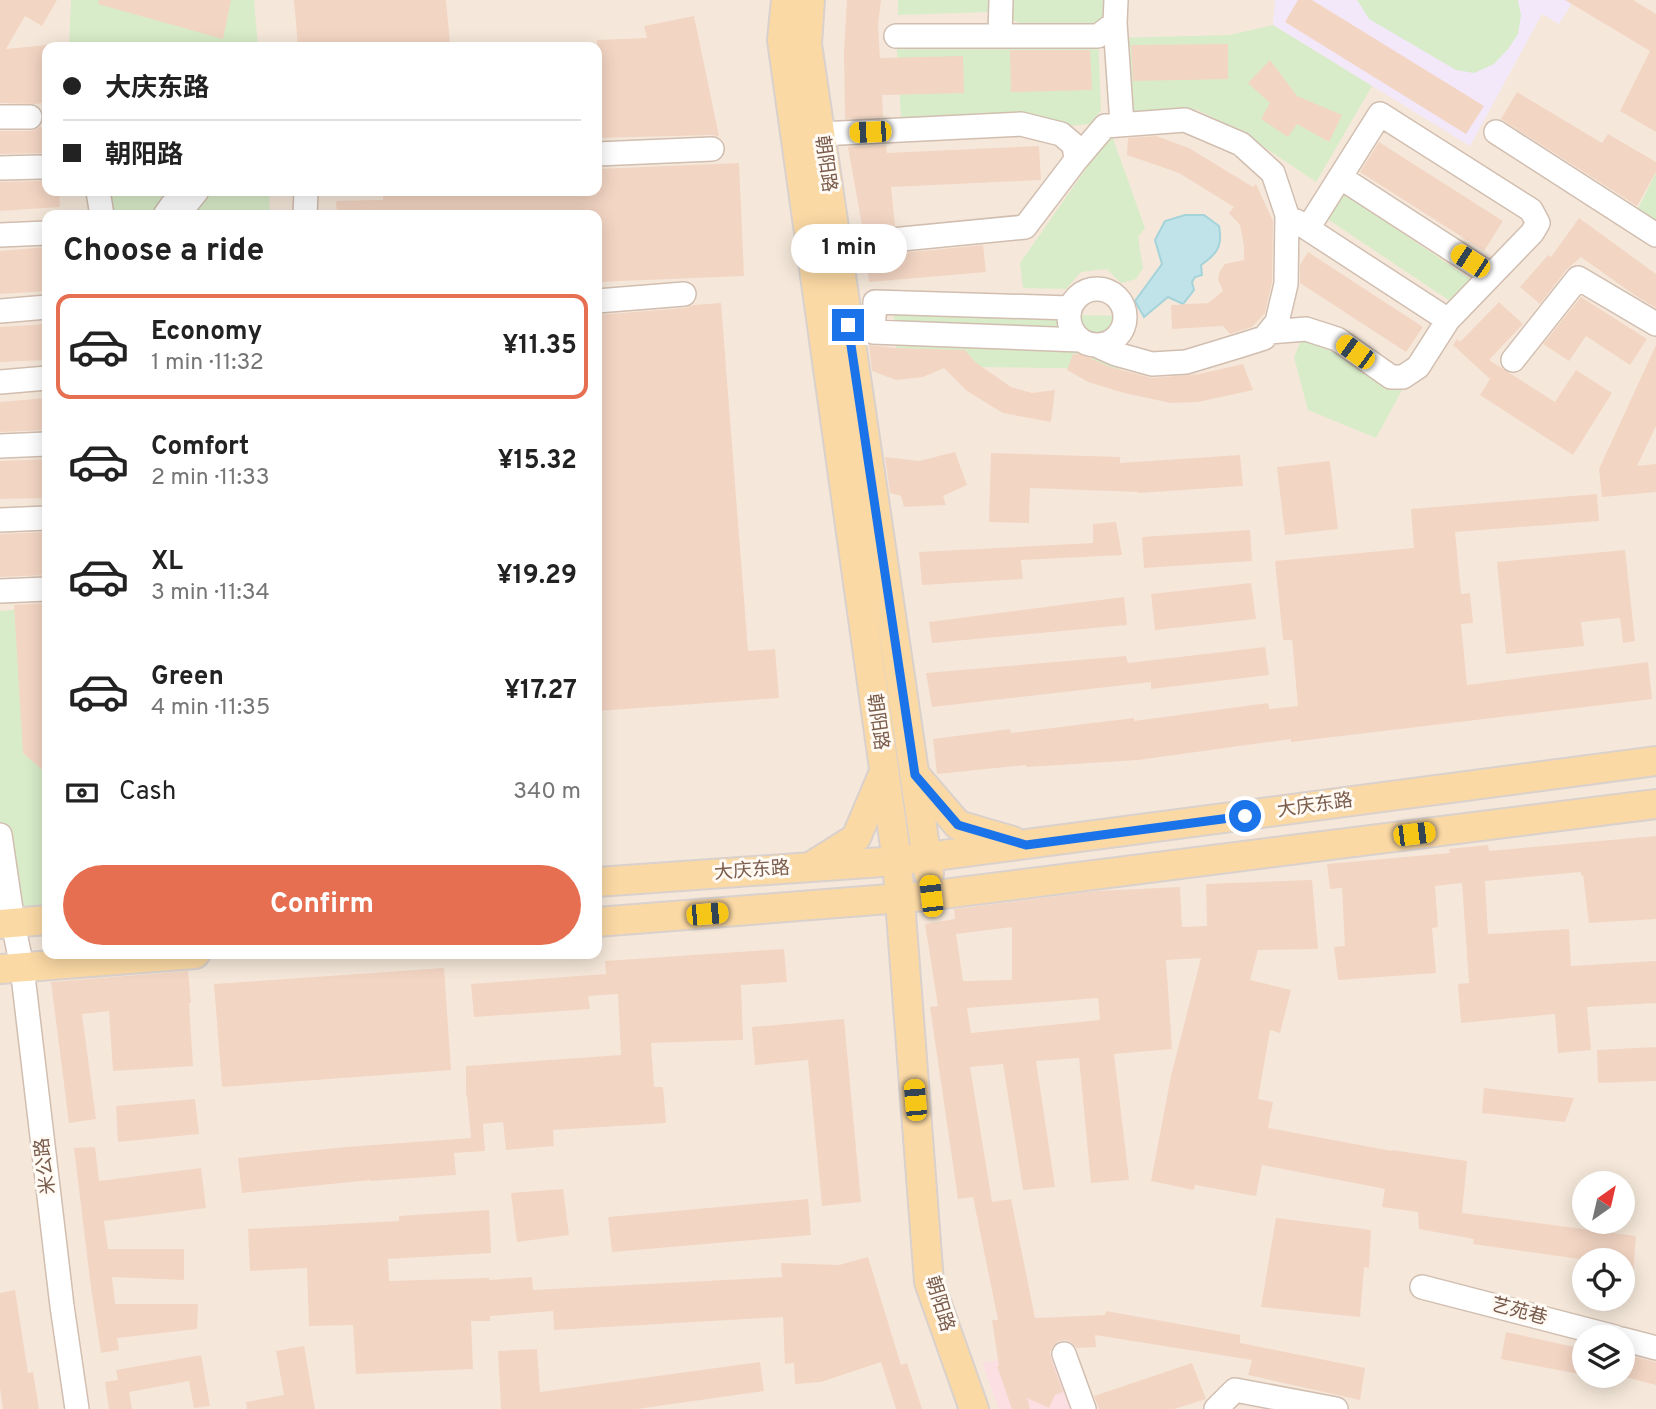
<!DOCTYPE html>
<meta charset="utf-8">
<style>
body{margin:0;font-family:Overpass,"Noto Sans SC",sans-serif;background:#f2f2f2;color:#222;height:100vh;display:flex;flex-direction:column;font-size:26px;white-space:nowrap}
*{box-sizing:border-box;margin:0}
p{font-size:23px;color:#767676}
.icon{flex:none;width:38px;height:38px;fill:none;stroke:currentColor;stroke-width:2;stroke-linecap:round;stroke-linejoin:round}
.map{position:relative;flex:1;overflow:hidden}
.side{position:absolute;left:42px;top:210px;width:560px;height:749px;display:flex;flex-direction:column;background:#fff;border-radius:14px;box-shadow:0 4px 18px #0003}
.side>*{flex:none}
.banner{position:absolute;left:42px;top:42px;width:560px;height:154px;border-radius:14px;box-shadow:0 4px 18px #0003;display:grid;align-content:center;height:154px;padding:0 21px;background:#fff}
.needle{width:46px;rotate:34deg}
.controls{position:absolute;left:1572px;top:1171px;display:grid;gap:14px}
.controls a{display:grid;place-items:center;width:63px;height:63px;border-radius:50%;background:#fff;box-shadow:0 4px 18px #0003;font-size:35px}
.end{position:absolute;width:32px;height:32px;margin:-16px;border:9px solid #1a73e8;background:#fff;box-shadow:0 0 0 4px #fff}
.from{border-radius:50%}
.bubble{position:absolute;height:49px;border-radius:24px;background:#fff;box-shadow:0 4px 18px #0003;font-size:23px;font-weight:700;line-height:49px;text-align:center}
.car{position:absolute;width:21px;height:42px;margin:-21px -10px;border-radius:9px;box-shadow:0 0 5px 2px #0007;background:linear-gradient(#f5c518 24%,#345 0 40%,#f5c518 0 76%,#345 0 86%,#f5c518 0)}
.banner b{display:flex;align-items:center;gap:24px;height:66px;font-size:26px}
.banner b+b{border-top:2px solid #e0e0e0}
.banner i{width:18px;height:18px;background:#222}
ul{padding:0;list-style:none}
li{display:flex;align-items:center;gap:21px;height:105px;margin:0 14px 10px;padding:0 7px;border:4px solid transparent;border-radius:14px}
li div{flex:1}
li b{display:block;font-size:26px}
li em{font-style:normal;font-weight:700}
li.selected{border-color:#e76f51}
li>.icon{width:63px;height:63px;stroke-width:1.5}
h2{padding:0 21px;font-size:32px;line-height:84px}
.pay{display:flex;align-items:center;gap:18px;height:77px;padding:0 21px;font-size:26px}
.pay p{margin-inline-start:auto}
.primary-button{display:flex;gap:14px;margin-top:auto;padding:14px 21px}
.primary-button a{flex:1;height:80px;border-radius:42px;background:#e76f51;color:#fff;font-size:28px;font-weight:700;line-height:80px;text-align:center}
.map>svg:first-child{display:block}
.residential{fill:#f5e8da;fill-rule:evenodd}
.education{fill:#f3e8fa}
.medical{fill:#fbdfe3}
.green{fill:#d8ecc9}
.water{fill:#bfe3e8;stroke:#a5d3da;stroke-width:2}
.building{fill:#f3d5c3;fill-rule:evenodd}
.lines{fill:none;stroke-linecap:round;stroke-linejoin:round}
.minor-casing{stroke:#d1beb0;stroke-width:26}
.major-casing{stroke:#dad1cd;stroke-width:32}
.minor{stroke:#fff;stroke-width:23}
.major{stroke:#fbd9a5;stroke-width:28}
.route{stroke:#1a73e8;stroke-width:9}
.labels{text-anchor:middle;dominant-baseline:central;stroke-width:6;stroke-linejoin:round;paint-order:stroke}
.street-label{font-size:19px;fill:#7a5c4d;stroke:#fffaf3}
</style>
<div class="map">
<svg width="1656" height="1409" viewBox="0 0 1656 1409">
<rect width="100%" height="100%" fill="#fdf6ec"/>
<!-- residential -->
<path class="residential" d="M0,0H1656V1409H0ZM47,47H597V191H47ZM47,215H597V954H47ZM1584,1183H1622V1222H1584ZM1584,1260H1622V1298H1584ZM1584,1337H1622V1376H1584Z"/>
<!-- education -->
<path class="education" d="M1275,0H1574L1559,24L1542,14L1470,146L1273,25Z"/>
<!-- medical -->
<path class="medical" d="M1071,1353L1090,1409H999L982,1363L1030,1354Z"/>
<!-- green -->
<path class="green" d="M71,0H254L258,47H69Z
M898,0H989V12L898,15Z
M1009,0H1106L1105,24L1096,29L1023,26L1009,17Z
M1357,0H1518L1521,15L1518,34L1508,49L1494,64L1474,73L1456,70L1369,19Z
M1273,25L1372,86L1316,182L1243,133L1198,110L1116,115L1110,38L1230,35Z
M896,36H1098L1101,110L1091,124L1060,127L1025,119L901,118Z
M1111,133L1145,228L1138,237L1143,268L1136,279L1121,283L1107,269L1081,272L1066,289L1023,288L1020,263Z
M1656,173V235L1632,220Z
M82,191H269L270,215H88L86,199Z
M1340,191L1472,280L1453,303L1323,216Z
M894,311L1124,316L1129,369L897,366Z
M1306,329L1409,377L1376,438L1308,410L1294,357Z
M47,607V920L13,923L0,835V611Z"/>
<!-- water -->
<path class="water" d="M1185,215H1204L1219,226C1223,246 1217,254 1201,265L1202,275L1195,277L1192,282L1194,290L1183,304L1168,297L1144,317L1135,301L1162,264L1155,240L1165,221Z"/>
<!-- building -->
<path class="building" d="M0,0H57L42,26L25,16L6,49L47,45V102L36,104L0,103Z
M99,0H231L223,39L98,4Z
M294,0H446L450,44L383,47H298Z
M847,0H881L878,25L880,58L963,56L964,93L882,95L883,117L845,119L844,52Z
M1298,0H1312L1484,106L1466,134L1285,22Z
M1565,0H1633L1656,14V132L1620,111L1650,51Z
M694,16L719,136L711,135L597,138V40L647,38L644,26Z
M1228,44V79L1133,81L1131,45Z
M1010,50H1090L1092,90L1011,92Z
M1270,60L1297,96L1342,115L1329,142L1297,124L1288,137L1261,119L1270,103L1248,83Z
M1517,92L1602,143L1608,134L1656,162V172L1637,206L1501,119Z
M41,126L47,155L41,153L0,154V131H31L36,129Z
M1156,136L1189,148L1253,187L1256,184L1273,221L1272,282L1265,313L1252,327L1230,334L1223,326L1172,329L1171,305L1208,303L1223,291L1218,279L1220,271L1225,264L1244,260V246L1240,225L1229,213L1234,207L1179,173L1127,155L1128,138Z
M1379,142L1503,221L1484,251L1360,172Z
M886,145L887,153L1039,146L1041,180L891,187L895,226L870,228L863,231L848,147Z
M739,163L744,276L597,282V215H337L336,201L383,200V191H597V169Z
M47,179V191H59L60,207L0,211V182L41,181Z
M1579,218L1656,274V308L1633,294L1581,257L1567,269L1540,304L1520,287L1548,255L1551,257Z
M983,245L986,272L869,282L866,255L872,256Z
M47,247V291L0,294V251Z
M1308,252L1423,327L1406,352L1300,283V265Z
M1581,297L1647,339L1630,365L1586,336L1569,361L1543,344Z
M1499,302L1523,324L1489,360L1555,402L1576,370L1612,393L1573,455L1480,395L1490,379L1453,345L1457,339L1460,342Z
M721,303L748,651L775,649L779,698L597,711V315L685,308L693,305Z
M47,324V360L0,362V327Z
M869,345L896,348L965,350L975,362L1011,387L1032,393L1055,390L1051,422L1003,413L967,391L944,368L923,377L896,380L872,371Z
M1656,345V426L1637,466L1656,464V492L1602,497L1599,469Z
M1086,353L1092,359L1110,367L1152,378L1199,374L1243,364L1253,390L1198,402L1171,403L1124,393L1088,382L1067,370L1073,354Z
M47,398V430L0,432V402Z
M955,452L967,485L943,496L946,505L904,507L901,496L890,493L885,457L919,461Z
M991,453L1120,457V463L1240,455L1243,486L1138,493V492L1030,488L1029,523L989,522Z
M47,459V498L0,499V461Z
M1330,461L1338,529L1285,535L1277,467Z
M1597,494L1599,521L1455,532L1461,594L1470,593L1473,623L1461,624L1467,685L1648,662L1652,699L1291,742V739L1138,760L1026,767V765L937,774L933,739L1010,729L1011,733L1134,718V721L1268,703L1269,709L1298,706L1292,640H1283L1275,561L1414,548L1411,509Z
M1116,522L1122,555L1021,560L1023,579L922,585L919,552L1093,543V524Z
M1250,530L1252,561L1144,568L1142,537Z
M47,532V575L0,577V534Z
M1625,550L1635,641L1623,643L1620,618L1581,622L1584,646L1506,654L1497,562Z
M1251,583L1256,619L1155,630L1151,594Z
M1124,597L1127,625L932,643L929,622Z
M47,603V774L23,753L14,605Z
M1265,647L1269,675L1151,689V682L932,707L926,673L1126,656L1128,663Z
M1656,836V919L1589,923L1583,875L1581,876V872L1485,881L1488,934L1569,929L1571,966L1656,961V1003L1587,1007L1591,1050L1558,1053L1555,1014L1461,1023L1458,984L1469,983L1462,883L1435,886L1438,927L1432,928L1436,973L1338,980L1334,947L1345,946L1342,888L1330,889L1327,864L1450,853L1449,849L1488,845L1489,851Z
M1312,880L1318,949L1258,950L1250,980L1291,990L1280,1033L1270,1030L1258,1099L1273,1102L1268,1128L1392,1151V1150L1467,1161L1462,1213L1636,1236L1632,1289H1622V1260H1587L1473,1244L1474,1239L1419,1229L1418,1212L1382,1207L1385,1189L1262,1165L1256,1196L1195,1185L1194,1190L1151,1181L1171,1076L1201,958L1166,960L1172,1049L1114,1054L1129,1180L1091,1183L1079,1058L1036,1061L1055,1187L1023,1190L1003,1064L970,1067L992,1202L1011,1199L1035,1318L1105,1315L1106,1311L1240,1335V1343L1365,1368L1360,1400L1248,1375L1252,1360L1095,1335L1096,1347L1077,1348L1072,1343L1066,1340L1059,1341L1053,1346L1050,1352L1051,1359L1063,1392L1055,1395L1049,1408L1027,1398L1030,1409H1012L997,1366H999L992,1320H998L973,1197L958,1199L930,1007L938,1006L925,924L955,919L954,909L1096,891L1180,887L1182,927L1207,926L1206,884ZM1012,927V980L963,981L956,934ZM1098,998L1100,1020L971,1033L967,1008Z
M784,949L787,982L741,985L743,1040L651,1043L654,1087H663L666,1123L553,1130L554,1146L506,1150L503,1122L483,1124L485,1151L454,1153L456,1175L371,1181V1180L242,1193L238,1158L346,1147L471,1138L467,1095H466V1066L621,1055L618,994L588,996L590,1009L474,1017L471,984L606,974L605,961Z
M444,968L451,1070L222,1087L214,984Z
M188,971L191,1003H189L193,1066L113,1071L109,1011L82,1014L96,1119L69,1123L51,982Z
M844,1019L861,1202L822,1206L808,1060L755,1065L752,1027Z
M1656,1047V1081L1598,1083L1597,1050Z
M1484,1088L1574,1098L1565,1122L1482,1113Z
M195,1099L199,1134L118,1142L116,1106Z
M95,1147L99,1181L201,1168L206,1208L104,1221L108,1249H184V1280L112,1277L115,1304H198L197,1329L117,1338L119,1350L101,1353L91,1288L74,1148Z
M563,1189L569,1235L517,1242L511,1193Z
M808,1199L811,1235L612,1252L608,1217Z
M489,1210L491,1253L388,1259L389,1281L489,1278V1280L532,1277L533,1290L782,1277L781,1263L839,1265L868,1257L901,1365L907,1363L922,1409H896L881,1362L821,1382L795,1384L794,1363L785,1364L783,1317L554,1330L553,1311L490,1316V1321H471L473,1369L356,1374L353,1325L309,1326L307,1268L250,1271L248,1229L399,1221V1216Z
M1276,1218L1371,1230L1369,1268L1364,1267L1360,1317L1261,1307Z
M15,1290L28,1373L33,1372L39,1409H3L0,1388V1293Z
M1506,1332L1584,1349L1579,1374L1501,1359Z
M304,1346L315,1409H247L246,1402L284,1395L276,1351Z
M537,1349L540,1392L760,1362L764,1391L637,1409H501L498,1351Z
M1622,1354L1656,1362V1385L1622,1376Z
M201,1355L210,1406L194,1408L189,1381L129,1392L132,1409H109L105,1382L118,1380L116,1370Z
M1192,1363L1206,1399L1174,1409H1099L1094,1396Z"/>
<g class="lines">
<defs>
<path id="minor" d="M1001,0L1000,36H1098L1115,23
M1116,0L1115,23L1122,124
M896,36H1000
M0,117H30
M1496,132L1656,235
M820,134L1021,124L1061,134L1074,145L1076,160L1025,227L871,242
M597,154L712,149
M1076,160L1105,126L1185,120L1241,144L1273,173L1287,215L1286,284L1277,322L1264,338L1242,345L1186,362L1152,364L1116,354L1098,346
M0,168L41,167
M1340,177L1491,275
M98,191L102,215
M165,215L172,205L181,211L197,191
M305,215L306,191
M1308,228L1380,114L1531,210L1538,223L1532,233L1448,320
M0,235L47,233
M1069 317a28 28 0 1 1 56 0a28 28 0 1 1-56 0Z
M597,301L684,294
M1070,308L875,302L873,332L1080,340
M0,311L47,307
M1269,332L1306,329L1337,339L1391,377H1403L1418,367L1448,320L1296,221
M1513,360L1578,278L1656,324
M0,382L47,378
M0,446L47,444
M0,520L47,518
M0,591L47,589
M0,835L13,923L22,967L62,1306L77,1409
M1422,1287L1615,1337
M1622,1339L1656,1348
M1064,1354L1084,1409
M1216,1409L1235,1390L1336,1409"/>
<path id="major" d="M786,0L782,40L897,861L929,1282L974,1409
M810,0L807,44L929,874
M915,775L958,825L1013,841
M813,865L856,838L884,772
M597,882L897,861L1656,761
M597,922L927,896L1656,804
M0,924L47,920
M0,969L195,954"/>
</defs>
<!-- minor casing -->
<use href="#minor" class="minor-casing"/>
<!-- major casing -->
<use href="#major" class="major-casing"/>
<!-- minor -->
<use href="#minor" class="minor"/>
<!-- major -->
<use href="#major" class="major"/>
</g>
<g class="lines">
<!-- route -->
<path class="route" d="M848,325L915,775L958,825L1026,845L1245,816"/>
</g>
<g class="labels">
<!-- street labels -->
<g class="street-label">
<text transform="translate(825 164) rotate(82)">朝阳路</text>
<text transform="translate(877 722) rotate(82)">朝阳路</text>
<text transform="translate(1315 806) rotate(-8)">大庆东路</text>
<text transform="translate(752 871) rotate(-4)">大庆东路</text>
<text transform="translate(46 1166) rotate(-97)">米公路</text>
<text transform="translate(939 1304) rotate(73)">朝阳路</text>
<text transform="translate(1519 1312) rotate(15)">艺苑巷</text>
</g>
</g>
</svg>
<div class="controls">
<a><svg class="needle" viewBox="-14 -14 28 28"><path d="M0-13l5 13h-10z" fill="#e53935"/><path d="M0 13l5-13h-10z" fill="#767676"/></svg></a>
<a><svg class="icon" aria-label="locate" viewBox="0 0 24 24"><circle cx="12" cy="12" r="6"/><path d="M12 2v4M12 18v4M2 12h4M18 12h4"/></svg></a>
<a><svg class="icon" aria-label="layers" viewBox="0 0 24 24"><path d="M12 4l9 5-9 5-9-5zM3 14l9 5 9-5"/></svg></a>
</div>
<i class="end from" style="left:1245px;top:816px"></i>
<i class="end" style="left:848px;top:325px"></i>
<div class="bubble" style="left:791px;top:224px;width:116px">1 min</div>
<i class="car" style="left:870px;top:132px;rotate:268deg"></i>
<i class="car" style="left:1470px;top:261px;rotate:303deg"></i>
<i class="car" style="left:1355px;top:352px;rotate:306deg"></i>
<i class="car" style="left:1414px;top:834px;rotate:83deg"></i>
<i class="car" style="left:931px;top:896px;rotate:353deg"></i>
<i class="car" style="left:707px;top:914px;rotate:85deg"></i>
<i class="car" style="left:915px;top:1100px;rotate:355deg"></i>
<div class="banner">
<b><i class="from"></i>大庆东路</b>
<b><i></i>朝阳路</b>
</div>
<section class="side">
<h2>Choose a ride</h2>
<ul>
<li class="selected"><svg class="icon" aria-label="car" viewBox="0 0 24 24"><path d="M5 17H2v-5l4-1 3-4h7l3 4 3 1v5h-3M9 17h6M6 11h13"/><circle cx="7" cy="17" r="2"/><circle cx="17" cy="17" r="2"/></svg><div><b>Economy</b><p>1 min · 11:32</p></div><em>¥11.35</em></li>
<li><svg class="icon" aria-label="car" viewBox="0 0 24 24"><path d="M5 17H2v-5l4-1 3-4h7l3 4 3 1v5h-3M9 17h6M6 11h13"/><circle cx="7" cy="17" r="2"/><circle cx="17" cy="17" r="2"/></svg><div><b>Comfort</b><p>2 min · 11:33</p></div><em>¥15.32</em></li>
<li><svg class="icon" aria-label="car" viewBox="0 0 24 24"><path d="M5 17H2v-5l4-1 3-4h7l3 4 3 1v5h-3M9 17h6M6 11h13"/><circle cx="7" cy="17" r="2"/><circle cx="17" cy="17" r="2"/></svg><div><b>XL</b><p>3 min · 11:34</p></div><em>¥19.29</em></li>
<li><svg class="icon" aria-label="car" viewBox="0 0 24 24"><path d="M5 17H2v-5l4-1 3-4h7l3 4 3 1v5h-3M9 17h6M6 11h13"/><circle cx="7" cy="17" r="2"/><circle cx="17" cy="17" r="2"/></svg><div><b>Green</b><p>4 min · 11:35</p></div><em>¥17.27</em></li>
</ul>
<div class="pay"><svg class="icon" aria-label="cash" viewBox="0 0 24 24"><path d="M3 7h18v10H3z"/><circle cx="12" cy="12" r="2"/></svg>Cash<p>340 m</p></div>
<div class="primary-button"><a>Confirm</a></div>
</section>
</div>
